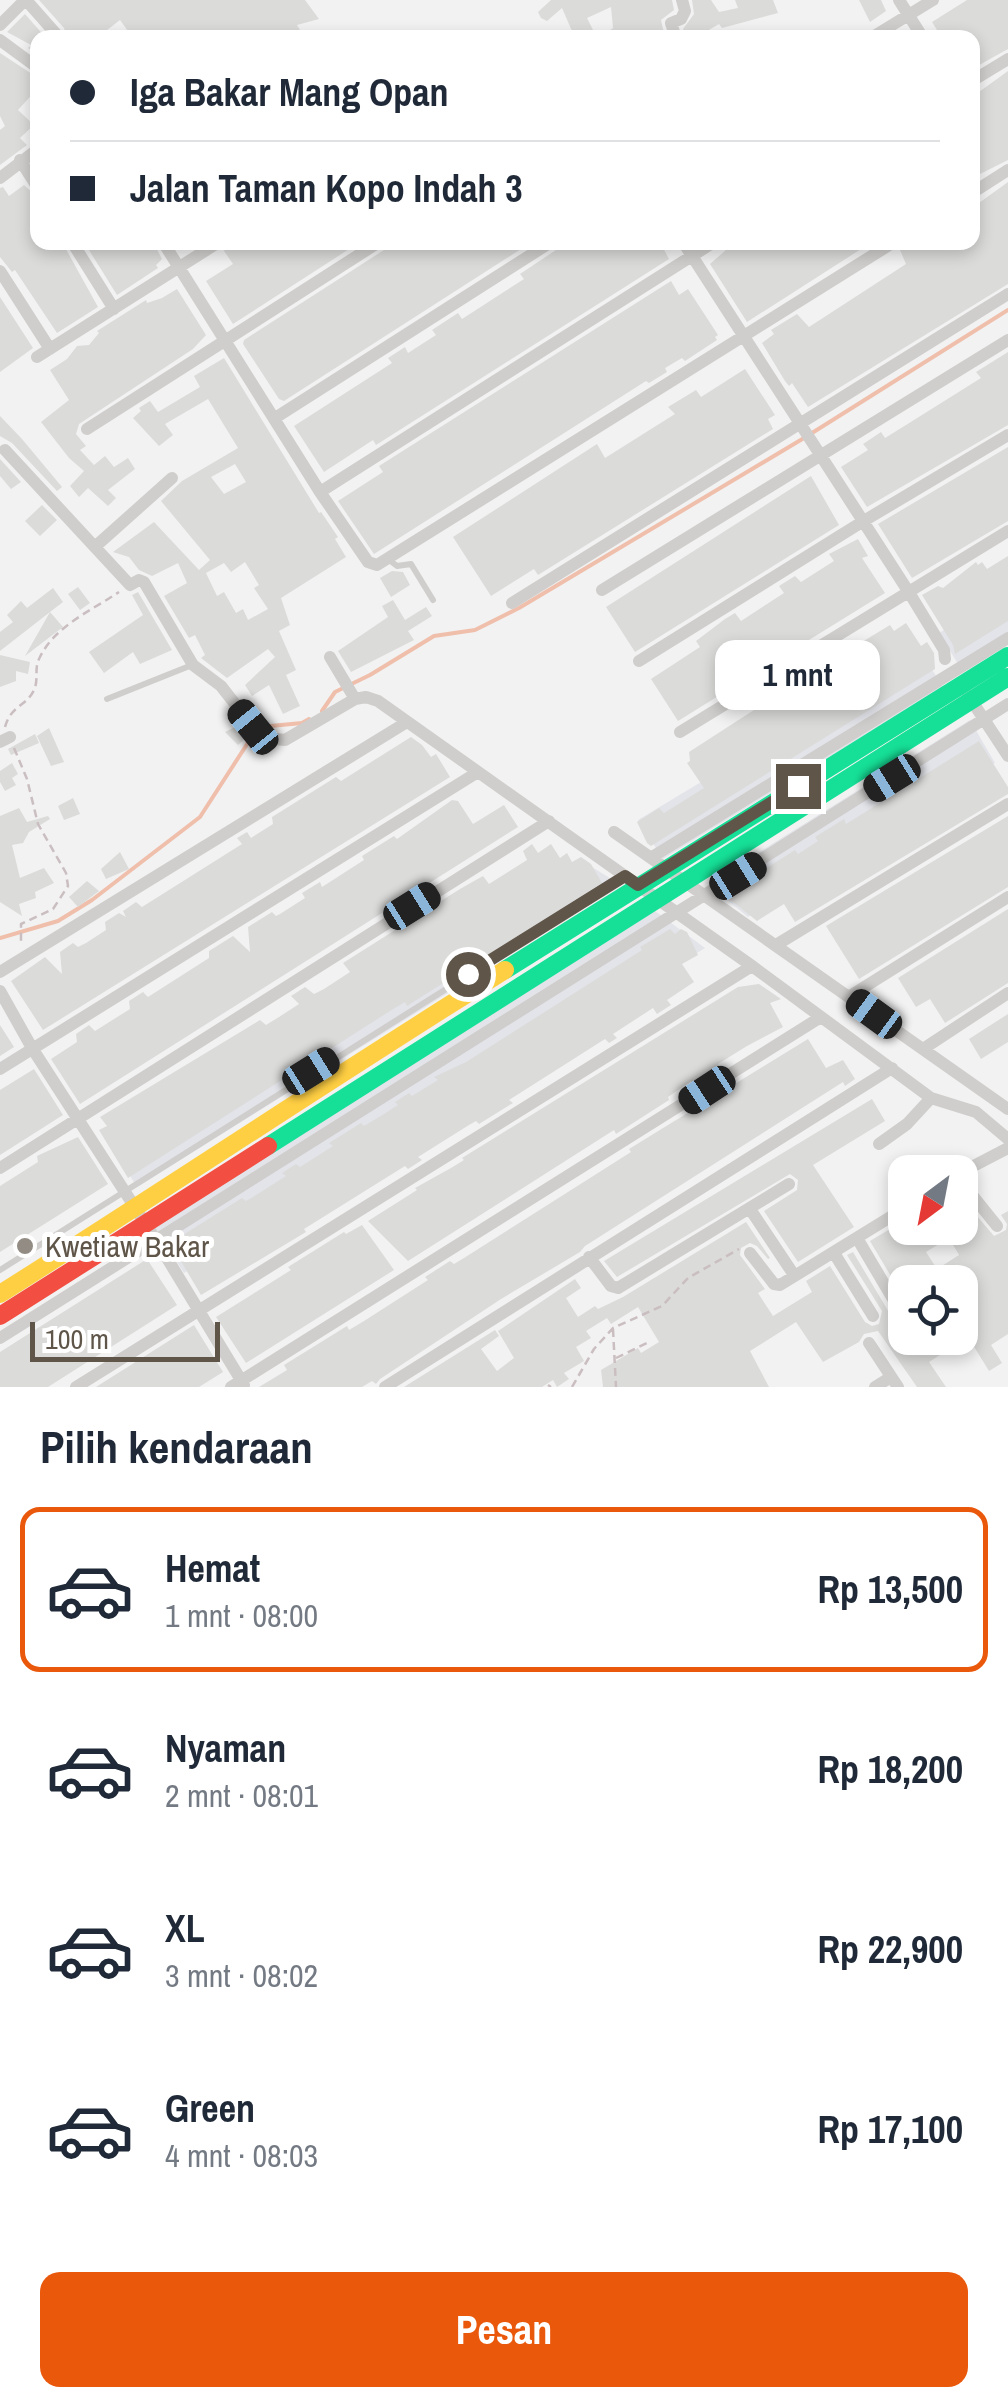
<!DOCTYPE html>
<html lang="id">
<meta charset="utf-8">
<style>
body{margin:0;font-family:"Archivo Narrow",sans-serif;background:#f6f6f7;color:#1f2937;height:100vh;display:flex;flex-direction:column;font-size:38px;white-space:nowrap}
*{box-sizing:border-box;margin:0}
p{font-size:32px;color:#747a83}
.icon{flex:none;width:55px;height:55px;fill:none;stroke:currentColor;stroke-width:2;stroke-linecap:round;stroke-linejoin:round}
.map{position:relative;height:1387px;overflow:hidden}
.side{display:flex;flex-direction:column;background:#fff;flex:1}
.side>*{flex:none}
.guide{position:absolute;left:30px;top:30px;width:950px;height:220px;border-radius:20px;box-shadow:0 5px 15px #0003;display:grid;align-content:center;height:220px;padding:0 40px;background:#fff}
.needle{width:65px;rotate:212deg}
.fabs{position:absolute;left:888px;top:1155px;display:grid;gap:20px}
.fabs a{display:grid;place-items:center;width:90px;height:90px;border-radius:20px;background:#fff;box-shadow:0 5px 15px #0003;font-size:50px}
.scale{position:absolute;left:30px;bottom:25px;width:190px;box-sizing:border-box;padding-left:10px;border:5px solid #5f5548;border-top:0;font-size:28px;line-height:35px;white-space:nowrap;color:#5f5548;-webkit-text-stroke:8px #fff;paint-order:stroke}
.end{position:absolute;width:45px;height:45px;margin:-22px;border:12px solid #5f5548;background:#fff;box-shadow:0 0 0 5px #fff}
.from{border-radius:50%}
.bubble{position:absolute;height:70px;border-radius:20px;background:#fff;box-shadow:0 5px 15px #0003;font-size:32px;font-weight:700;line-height:70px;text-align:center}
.car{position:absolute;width:30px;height:60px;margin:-30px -15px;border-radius:12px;box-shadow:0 0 8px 2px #0007;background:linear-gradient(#222 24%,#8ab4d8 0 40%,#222 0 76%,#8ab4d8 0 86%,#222 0)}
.guide b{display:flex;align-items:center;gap:35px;height:95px;font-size:38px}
.guide b+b{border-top:2px solid #e0e1e3}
.guide i{width:25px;height:25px;background:#1f2937}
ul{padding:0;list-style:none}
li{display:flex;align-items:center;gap:30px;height:165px;margin:0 20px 15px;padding:0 20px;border:5px solid transparent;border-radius:20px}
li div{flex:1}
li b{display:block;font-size:38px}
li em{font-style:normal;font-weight:700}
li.on{border-color:#ea580c}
li>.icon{width:90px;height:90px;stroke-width:1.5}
h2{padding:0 40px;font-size:45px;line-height:120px}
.action{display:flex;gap:20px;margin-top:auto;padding:20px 40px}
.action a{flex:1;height:115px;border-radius:20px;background:#ea580c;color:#fff;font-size:40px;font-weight:700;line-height:115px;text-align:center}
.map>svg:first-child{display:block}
.commercial{fill:#e3e4ea}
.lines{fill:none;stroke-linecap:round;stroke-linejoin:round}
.stream{stroke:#efbfab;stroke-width:4}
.building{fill:#dbdbda;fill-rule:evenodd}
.path{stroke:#cabec1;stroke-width:2.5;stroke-dasharray:8 5;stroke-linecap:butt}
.lane{stroke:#d0cecc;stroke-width:6}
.street{stroke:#d0cecc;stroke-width:12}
.fast{stroke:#16e098;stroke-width:18}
.slow{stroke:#ffcf43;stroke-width:18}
.jam{stroke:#f24e42;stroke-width:18}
.route{stroke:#5f5548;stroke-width:12}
.poi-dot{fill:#928c84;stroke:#fff;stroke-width:4}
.labels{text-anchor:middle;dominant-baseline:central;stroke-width:10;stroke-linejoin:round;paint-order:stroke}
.poi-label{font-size:30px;fill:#5f5548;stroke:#fff;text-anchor:start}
</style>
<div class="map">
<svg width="1008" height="1387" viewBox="0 0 1008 1387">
<rect width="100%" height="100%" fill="#f2f2f2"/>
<!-- commercial -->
<path class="commercial" d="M1008,590V644L963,672L939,633Z
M920,650L943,687L663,859L638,820Z
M970,720L995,763L748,917L708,884Z
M579,859L621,885L137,1187L113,1149Z
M655,911L705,948L184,1273L153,1225Z"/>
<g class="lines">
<!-- stream -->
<path class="stream" d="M812,433L1008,310
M322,711L335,692L370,675L434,636L475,630L519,608L804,438
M260,727L302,723L309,719
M0,938L58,921L92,900L200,817L251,738"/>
</g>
<!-- building -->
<path class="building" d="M39,0H305L319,19L297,25L305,38H133L120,20L97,38H67L64,28Z
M551,0H672L674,10L661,20L665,38H599L613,28L611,7L587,18L597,38H575L562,8L547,21L541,18L538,12Z
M692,0H711L719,12L738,8L735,0H773L778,13L722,28L719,24L695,38H686L683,29L694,14Z
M859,0H881L886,11L870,22Z
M967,0H1008V49L972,69V38H942L932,22Z
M25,14L46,38H38V55L28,48L31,45L7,32Z
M0,53L38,78V88L18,110L34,125L20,138L27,145L0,165V130L5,126L0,116Z
M1008,71V160L972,178V97Z
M1008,182V284L808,407L792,383L789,386L785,381L762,343L774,334L771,330L797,314L809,327L906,264L900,250L904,242H972V208Z
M24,185L38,198V242H62L98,307L57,333L15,270L12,272L0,257V188L3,187L9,196Z
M84,242H153L162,259L156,265L158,268L117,295Z
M229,242H360L233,324L206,281L233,264L224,251Z
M389,242H532L284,401L279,399L243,344L244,340L384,250Z
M561,242H660L669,259L376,445L373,440L324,472L294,426L392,363L388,358L405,347L408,353L436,335L432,330L458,313L462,319L524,279L520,274L556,250Z
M735,242H872L747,322L710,264Z
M671,281L679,295L688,289L718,335L715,337L717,340L685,361L682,358L665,368L667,372L649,383L646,381L374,554L338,501L383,472L379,466Z
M177,289L206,335L193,349L79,424L76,434L86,446L80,450L94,465L105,456L114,467L128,458L135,469L108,490L116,498L108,506L88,488L79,497L70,486L84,471L69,458L41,422L69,400L50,370L67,359L77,346L89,345L99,333L97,331L146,300L147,303L162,298Z
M0,297L33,348L0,372Z
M1008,352V425L867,507L841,467L868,450L863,444L881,432L885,438L906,425L981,378L976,372Z
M224,358L319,513L321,512L338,537L335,539L346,557L281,598L290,625L279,631L296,670L286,675L300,706L283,714L269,685L252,696L245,685L275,657L268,649L227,678L201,658L205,655L195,635L189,638L164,596L187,583L178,563L152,576L139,570L129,557L113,552L154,522L199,570L210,560L161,501L182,481L238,448L208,399L165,424L173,435L159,446L133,418L141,411L139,408L150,401L158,412L200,387L194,376ZM235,464L246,482L224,494L211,477ZM245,562L259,585L254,588L268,609L248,620L243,609L236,613L224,592L217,596L206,573L224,563L231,572Z
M745,369L775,415L768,419L773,429L538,575L534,569L491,596L453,537L597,444L605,458L675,414L668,407L696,390L701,397Z
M0,416L22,439L62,487L57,491L12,443L0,436Z
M1008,447V521L912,578L878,524Z
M0,459L21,482L11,489L0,476Z
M811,476L839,525L635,652L606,607Z
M42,505L57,520L40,536L25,521Z
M858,539L868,556L862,558L885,593L678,721L651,679L700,647L696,641L725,619L735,613L741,621L784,593L779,586L795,576L801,582L834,561L829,554Z
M1008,556V621L955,654L953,645L922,595L938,586L943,588L976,562L978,565L982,562L987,569Z
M392,571L403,572L410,585L391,597L380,578Z
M78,587L90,603L80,610L68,594Z
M53,588L63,602L50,612L63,627L25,656L50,612L0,651V632L13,622L7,615L21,601L27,608Z
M138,592L172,650L140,664L133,652L104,673L89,652L143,615L132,595Z
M393,600L405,620L426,607L432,616L408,631L414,640L351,672L338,651L388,617L382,606Z
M906,623L921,646L927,642L934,653L935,669L651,846L647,843L637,822L659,808L664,813L704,788L687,763L690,761L689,752L777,695L782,702L803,689L798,681L890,625L894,631Z
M0,655L30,662L28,674L16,671V681L0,687Z
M239,725L260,746L271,749L263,756L247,737L238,745L225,732Z
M49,728L64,762L51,766L37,736Z
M35,734L39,743L11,755L8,749Z
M411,737L422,745L431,757L436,754L450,777L43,1030L11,981L45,957L62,974L60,952L73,943L78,947L86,943L106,930L105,922L119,913L126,917L123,911L136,902L142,907L242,844L237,838L247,832L251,838L273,824L272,817L336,777L341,781Z
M979,741L1008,787V794L795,922L784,904L757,921L728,898L748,885L747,880L795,850L798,854L818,841L815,837L844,819L846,824Z
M12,763L18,774L12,778L16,785L5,791L0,782V771Z
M73,798L80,814L64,820L58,806Z
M452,800L458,801L473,824L504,805L518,827L80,1104L51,1059L77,1042L76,1034L89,1025L95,1031L130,1009L129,1001L143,992L148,997L209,958V951L233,936L250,952L248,927L272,912L276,916L280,914L305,898L302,893L320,882L322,887L364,860L362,856L394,836L397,839Z
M19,808L27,822L48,816L50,819L29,832L23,843L12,845L20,878L44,868L54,883L35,892L36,898L19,904L22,916L0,902V816Z
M1008,816V887L859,979L826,926Z
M532,844L538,853L551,844L560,858L567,853L572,862L581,857L591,864L602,883L407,1006L405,1002L390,1011L128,1178L99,1130L107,1126L100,1117L260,1020L266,1025L279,1017L299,1004L291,996L305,987L314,994L324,989L350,972L343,963L460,889L483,876L489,884L527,860L523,851Z
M120,852L129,869L106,879L101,869Z
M87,881L99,891L78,907L69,897Z
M1008,909V983L945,1023L930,999L916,1007L898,978Z
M670,929L675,934L681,929L687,932L698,955L682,964L694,982L667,1000L671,1005L657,1014L653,1008L613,1034L617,1038L609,1043L605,1039L509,1100L513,1103L479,1124L476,1121L469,1125L418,1157L422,1160L408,1169L405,1166L304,1229L306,1232L201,1295L170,1243L242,1198L246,1201L253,1197L286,1176L282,1173L296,1164L300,1167L333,1146L329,1143L361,1123L364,1126L384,1114L398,1105L395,1102L409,1093L412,1096L420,1091L438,1080L434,1077L466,1062L642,950L640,947Z
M759,984L781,999L770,1003L783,1027L747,1046L718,1064L721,1068L694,1085L691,1081L668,1097L669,1100L616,1134L614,1130L408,1261L368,1221L417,1190L415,1188L451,1168L464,1160L462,1158L738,987Z
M1008,1014V1042L981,1059L969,1039Z
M0,1025L14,1047L0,1056Z
M808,1039L826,1068L843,1060L855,1079L845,1086L843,1082L585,1246L580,1252L501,1299L380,1379L376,1384L372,1381L362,1387H259L287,1370L284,1365L347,1326L349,1330L364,1321L428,1280L425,1277L450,1261L454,1264L464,1258L631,1152L629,1149Z
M34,1069L63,1115L0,1155V1090Z
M872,1099L885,1121L813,1165L854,1227L798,1262L764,1211L797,1190L798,1180L790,1174L617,1277L604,1261Z
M78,1137L108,1184L0,1252V1186L38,1162L37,1156Z
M960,1196L994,1236L1006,1230L1007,1224L1001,1215L1008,1211V1334L991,1345L1002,1363L989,1371L968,1337L929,1362L946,1387H917L878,1331L864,1334L859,1342L823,1362L796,1322L750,1351L769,1387H603L601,1370L638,1348L641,1353L659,1342L638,1307L611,1324L607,1318L586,1331L591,1338L576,1347L584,1361L564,1373L569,1379L557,1387L553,1380L542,1387H404L495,1330L499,1336L481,1349L497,1371L514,1358L498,1331L575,1279L581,1288L566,1298L578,1317L595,1306L598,1309L623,1297L746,1222L770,1258L768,1259L757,1246L750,1243L741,1248L740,1255L765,1289L758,1293L773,1316L812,1292L806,1281L830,1266L865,1322L872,1326L879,1324L882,1311L847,1255L853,1252L890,1314L898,1319L905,1317V1338H960V1282H905V1300L870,1241L905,1220V1228H960ZM949,1238L959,1255L937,1269L926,1252Z
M362,1225L394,1270L246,1363L216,1317L291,1270L288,1267L344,1232L346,1234Z
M147,1259L177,1305L48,1387H0V1352Z
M194,1325L223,1372L199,1387H96Z"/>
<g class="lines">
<!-- path -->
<path class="path" d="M5,727C11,705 26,707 34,690C39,679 34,669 39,659C54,626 91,611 119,592
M14,748L27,779L38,824L66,873L68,886L53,909L21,924V943
M613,1329L616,1387
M616,1358L649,1342
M548,1385L551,1387
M572,1387L594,1349L613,1328L662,1306L688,1278L739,1249"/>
<!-- lane -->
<path class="lane" d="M388,559L397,566L411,564L433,600
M107,699L192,665
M0,1270L624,877"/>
<!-- street -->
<path class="street" d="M26,0L57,35
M899,0L923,38
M0,25L25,0
M676,38L671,23L681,19L685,11L682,0
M871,38L933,0
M0,40L38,68
M972,81L1008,59
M20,160L38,188
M0,178L38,149
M972,193L1008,170
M72,242L114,309
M163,242L320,492L368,562L377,565L894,242
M683,242L910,594L944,650L945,659
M0,271L50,349
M37,357L219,242
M275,418L551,242
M87,429L379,242
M5,450L130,585L139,580L144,582L193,665L221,686L253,727L266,738L285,740L355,699L366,697L378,701L752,966L931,1098L976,1112L1008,1139
M320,492L714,242
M97,545L172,478
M602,590L1008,340
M512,603L1008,294
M330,657L355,699
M639,661L862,522L1008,435
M968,695L1008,756
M680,732L1008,531
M0,742L10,737
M614,832L1008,1109
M652,857L1008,638
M776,945L1008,804
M0,972L407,722
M0,991L32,1048L156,1240L244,1385
M850,996L1008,897
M923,1049L1008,993
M0,1069L478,772
M879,1144L907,1124L931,1098
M0,1168L549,821
M960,1173L1008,1148
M960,1180L997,1226
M750,1209L794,1275
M857,1238L899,1309
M750,1253L774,1284L780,1285L905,1208
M834,1253L873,1316
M589,1257L611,1286L618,1288L789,1184
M0,1338L1008,704
M869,1343L898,1387
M76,1387L752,966
M231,1387L821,1017
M385,1387L892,1068
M875,1387L891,1377"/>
<!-- fast -->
<path class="fast" d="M505,970L1008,656
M268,1146L1008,677"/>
<!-- slow -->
<path class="slow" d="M0,1294C169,1187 335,1076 505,970"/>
<!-- jam -->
<path class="jam" d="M0,1316L268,1146"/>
</g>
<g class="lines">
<!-- route -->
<path class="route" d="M468,974L625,876L638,885L798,786"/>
</g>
<!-- markers -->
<circle class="poi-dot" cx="25" cy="1246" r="10"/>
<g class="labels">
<!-- poi labels -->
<g class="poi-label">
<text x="45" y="1246">Kwetiaw Bakar</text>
</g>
</g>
</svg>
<div class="fabs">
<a><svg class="needle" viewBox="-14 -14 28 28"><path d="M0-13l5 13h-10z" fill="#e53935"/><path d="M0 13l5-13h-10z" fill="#747a83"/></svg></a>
<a><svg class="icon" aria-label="locate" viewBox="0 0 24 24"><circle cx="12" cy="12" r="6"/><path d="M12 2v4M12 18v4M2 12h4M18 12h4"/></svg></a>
</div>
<div class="scale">100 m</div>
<i class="end from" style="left:468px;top:974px"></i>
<i class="end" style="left:798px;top:786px"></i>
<div class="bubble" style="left:715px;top:640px;width:165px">1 mnt</div>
<i class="car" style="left:253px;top:727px;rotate:321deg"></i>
<i class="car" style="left:892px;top:778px;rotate:238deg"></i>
<i class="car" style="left:738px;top:876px;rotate:58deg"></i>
<i class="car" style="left:412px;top:906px;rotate:58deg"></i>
<i class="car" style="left:874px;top:1014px;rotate:306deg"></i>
<i class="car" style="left:311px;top:1071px;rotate:58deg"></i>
<i class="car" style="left:707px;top:1090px;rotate:237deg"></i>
<div class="guide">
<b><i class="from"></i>Iga Bakar Mang Opan</b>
<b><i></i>Jalan Taman Kopo Indah 3</b>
</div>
</div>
<section class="side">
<h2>Pilih kendaraan</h2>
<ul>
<li class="on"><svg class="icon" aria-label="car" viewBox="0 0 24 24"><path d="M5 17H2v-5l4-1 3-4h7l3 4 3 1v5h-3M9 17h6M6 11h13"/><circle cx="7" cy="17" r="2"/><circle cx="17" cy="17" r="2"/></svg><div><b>Hemat</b><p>1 mnt · 08:00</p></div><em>Rp 13,500</em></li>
<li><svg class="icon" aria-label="car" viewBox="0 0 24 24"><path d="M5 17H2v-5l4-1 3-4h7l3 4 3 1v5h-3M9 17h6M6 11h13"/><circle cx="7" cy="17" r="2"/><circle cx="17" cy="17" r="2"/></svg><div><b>Nyaman</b><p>2 mnt · 08:01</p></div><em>Rp 18,200</em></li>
<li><svg class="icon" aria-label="car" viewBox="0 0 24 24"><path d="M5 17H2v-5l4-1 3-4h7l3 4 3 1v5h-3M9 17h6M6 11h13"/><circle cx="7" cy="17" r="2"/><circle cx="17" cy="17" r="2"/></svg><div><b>XL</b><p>3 mnt · 08:02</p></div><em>Rp 22,900</em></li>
<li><svg class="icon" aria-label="car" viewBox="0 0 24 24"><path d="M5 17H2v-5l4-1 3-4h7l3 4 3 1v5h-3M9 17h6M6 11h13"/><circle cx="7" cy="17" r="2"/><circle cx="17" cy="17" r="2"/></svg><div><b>Green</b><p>4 mnt · 08:03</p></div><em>Rp 17,100</em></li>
</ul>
<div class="action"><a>Pesan</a></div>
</section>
